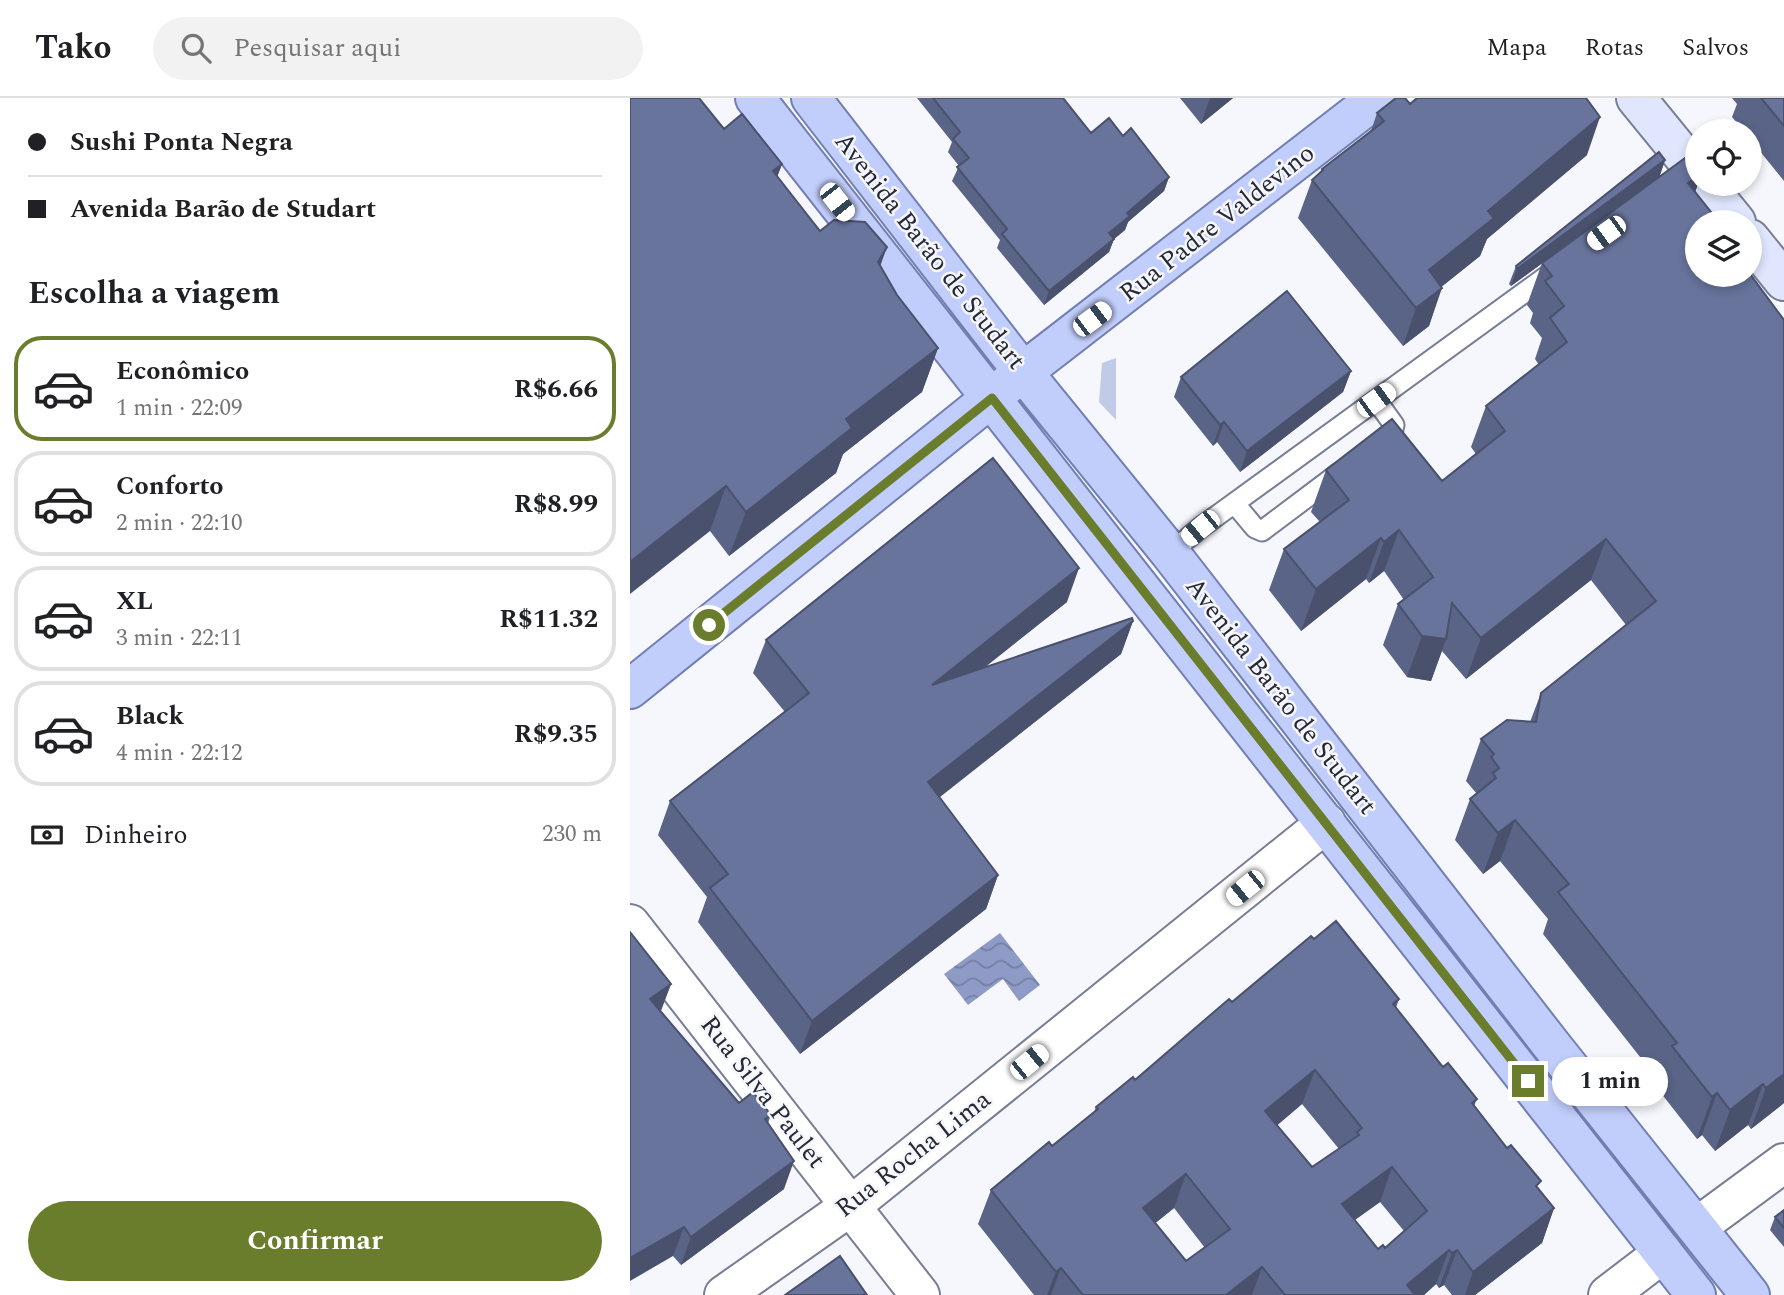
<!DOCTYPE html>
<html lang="pt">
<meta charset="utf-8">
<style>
body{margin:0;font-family:Spectral,serif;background:#f2f2f2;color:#202124;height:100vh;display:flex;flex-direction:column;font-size:26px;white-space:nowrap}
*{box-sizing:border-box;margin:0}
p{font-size:23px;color:#757577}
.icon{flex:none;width:38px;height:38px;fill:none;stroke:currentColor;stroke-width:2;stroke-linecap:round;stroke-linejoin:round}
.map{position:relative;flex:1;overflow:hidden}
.side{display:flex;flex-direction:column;background:#fff;width:630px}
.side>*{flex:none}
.top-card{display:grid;align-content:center;height:154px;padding:0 28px;background:#fff}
.fabs{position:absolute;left:1055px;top:21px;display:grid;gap:14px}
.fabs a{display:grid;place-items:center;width:77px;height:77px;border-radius:50%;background:#fff;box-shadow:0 4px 10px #0003;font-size:35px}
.end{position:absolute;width:32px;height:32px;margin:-16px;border:9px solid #6a7d2d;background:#fff;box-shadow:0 0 0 4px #fff}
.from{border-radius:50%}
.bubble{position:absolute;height:49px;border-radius:24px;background:#fff;box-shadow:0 4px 10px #0003;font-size:23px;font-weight:700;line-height:49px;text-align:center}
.car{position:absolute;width:21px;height:42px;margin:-21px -10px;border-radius:9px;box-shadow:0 0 5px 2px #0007;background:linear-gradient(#fff 24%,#345 0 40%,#fff 0 76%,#345 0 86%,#fff 0)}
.top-card b{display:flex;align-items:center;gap:24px;height:66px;font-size:26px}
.top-card b+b{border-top:2px solid #e0e0e0}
.top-card i{width:18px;height:18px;background:#202124}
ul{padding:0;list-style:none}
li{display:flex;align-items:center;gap:21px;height:105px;margin:0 14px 10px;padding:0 14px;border:4px solid #e0e0e0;border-radius:28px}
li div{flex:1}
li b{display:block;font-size:26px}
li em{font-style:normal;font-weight:700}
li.current{border-color:#6a7d2d}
li>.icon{width:63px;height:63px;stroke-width:1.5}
h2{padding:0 28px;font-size:32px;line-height:84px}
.pay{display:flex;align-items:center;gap:18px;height:77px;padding:0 28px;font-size:26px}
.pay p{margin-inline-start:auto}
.cta{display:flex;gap:14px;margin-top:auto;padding:14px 28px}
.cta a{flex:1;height:80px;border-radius:42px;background:#6a7d2d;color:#fff;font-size:28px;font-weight:700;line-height:80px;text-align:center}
header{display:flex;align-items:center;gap:42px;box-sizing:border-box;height:98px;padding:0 35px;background:#fff;border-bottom:2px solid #e0e0e0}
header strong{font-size:33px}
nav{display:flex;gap:38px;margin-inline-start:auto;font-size:24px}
.search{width:490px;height:63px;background:#f2f2f2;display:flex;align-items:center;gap:18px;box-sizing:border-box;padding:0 24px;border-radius:38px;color:#757577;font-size:26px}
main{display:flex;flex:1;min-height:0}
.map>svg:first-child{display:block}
.grass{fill:#c1cae7}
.water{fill:url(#water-waves)}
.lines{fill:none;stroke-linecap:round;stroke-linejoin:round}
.lane-casing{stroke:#777e94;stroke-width:23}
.street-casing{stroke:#777e94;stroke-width:42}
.secondary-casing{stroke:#777e94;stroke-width:42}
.primary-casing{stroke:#707eb2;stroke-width:42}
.lane{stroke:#fff;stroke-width:19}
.street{stroke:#fff;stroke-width:38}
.secondary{stroke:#e0e6fd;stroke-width:38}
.primary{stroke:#c1cdfa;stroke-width:38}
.wall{fill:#596486;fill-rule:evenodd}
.shaded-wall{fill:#49516d}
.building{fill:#68749c;stroke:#49516d;stroke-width:2;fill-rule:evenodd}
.route{stroke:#6a7d2d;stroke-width:9}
.labels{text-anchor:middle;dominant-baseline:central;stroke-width:5;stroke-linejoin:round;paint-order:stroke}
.street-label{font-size:26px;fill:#272a33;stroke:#f6f7fd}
</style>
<header>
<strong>Tako</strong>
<div class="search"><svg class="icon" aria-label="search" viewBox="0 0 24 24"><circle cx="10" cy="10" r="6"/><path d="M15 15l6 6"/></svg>Pesquisar aqui</div>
<nav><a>Mapa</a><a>Rotas</a><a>Salvos</a></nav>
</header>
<main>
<section class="side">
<div class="top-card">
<b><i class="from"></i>Sushi Ponta Negra</b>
<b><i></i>Avenida Barão de Studart</b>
</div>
<h2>Escolha a viagem</h2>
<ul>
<li class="current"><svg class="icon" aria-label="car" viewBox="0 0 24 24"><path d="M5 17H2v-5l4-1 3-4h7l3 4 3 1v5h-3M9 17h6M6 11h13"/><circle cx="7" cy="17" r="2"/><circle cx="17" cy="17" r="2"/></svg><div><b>Econômico</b><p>1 min · 22:09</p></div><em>R$6.66</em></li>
<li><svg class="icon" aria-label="car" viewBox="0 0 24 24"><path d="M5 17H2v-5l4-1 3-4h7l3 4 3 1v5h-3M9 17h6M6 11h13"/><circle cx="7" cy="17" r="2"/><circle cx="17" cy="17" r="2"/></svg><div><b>Conforto</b><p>2 min · 22:10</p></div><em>R$8.99</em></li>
<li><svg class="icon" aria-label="car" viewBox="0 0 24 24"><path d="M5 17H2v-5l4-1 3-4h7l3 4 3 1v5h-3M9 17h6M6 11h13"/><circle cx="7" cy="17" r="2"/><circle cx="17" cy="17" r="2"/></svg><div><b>XL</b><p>3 min · 22:11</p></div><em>R$11.32</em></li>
<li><svg class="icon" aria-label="car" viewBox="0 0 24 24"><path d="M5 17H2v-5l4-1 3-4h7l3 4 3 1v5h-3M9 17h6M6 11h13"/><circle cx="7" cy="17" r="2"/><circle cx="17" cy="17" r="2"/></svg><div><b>Black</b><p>4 min · 22:12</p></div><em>R$9.35</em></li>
</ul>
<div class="pay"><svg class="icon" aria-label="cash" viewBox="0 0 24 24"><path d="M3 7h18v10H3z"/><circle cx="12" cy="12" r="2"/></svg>Dinheiro<p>230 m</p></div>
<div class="cta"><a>Confirmar</a></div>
</section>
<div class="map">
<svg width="1154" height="1197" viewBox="0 0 1154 1197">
<defs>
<pattern id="water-waves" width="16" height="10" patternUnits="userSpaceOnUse" patternTransform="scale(1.75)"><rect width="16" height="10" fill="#8e9bc6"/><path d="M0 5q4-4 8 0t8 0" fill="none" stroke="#747fa1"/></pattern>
</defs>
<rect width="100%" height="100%" fill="#f6f7fd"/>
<!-- grass -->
<path class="grass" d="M486,260V322L469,304L472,265Z"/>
<!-- water -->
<path class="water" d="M370,835L410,887L389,903L373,881L338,907L314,876Z"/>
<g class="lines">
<defs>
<path id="lane" d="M746,302L764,327L762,335L755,340
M605,406L625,430L632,433L709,375
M540,455L570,430L924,173"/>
<path id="street" d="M0,826L290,1197
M1067,1129L1154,1065
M94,1197L222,1107L696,725
M978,1197L1033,1155"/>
<path id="secondary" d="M1006,0L1068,76
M1075,86L1106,124
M1120,141L1154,183"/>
<path id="primary" d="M125,0L1066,1197
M181,0L393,274L540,455L919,944L1120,1197
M0,591L393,274L747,0"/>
</defs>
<!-- lane casing -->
<use href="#lane" class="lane-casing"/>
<!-- street casing -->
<use href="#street" class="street-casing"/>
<!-- secondary casing -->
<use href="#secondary" class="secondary-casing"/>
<!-- primary casing -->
<use href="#primary" class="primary-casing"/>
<!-- lane -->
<use href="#lane" class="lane"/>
<!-- street -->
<use href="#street" class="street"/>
<!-- secondary -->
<use href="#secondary" class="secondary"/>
<!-- primary -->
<use href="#primary" class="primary"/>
</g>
<!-- wall -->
<path class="wall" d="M287,0H433L461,35L493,38L539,79L534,93L498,124L495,132L484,141L479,154L414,207L367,150L370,142L322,83L329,68L318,54L322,44Z
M550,0H603L571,26Z
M1102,0H1154V83L1120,41V33H1114L1102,19L1107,6Z
M780,6L957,57L857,141L850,158L811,189L799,228L773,248L668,120L682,82L691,74L692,71L741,33L747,15Z
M94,31L152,66L147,79L190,133L250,168L267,197L308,250L292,294L213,356L206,375L99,458L80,433Z
M1035,62L1029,80L881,188L879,186L886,168Z
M1068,86L1065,94L1068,124L1154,222V1005L1121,1031L1118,1027L1085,1053L1072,1037L1067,1041L1027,990L1029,983L913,836L918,821L870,763L853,776L825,742L840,701L847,696L836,683L851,641L900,624L911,595L996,527L961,482L836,581L812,553L801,583L777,579L753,547L768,506L774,502L754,473L739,485L736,481L671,533L639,492L654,451L690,424L681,414L696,372L812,383L846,356L841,349L856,308L909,267L905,261L912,240L900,225L903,215L897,207L912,165Z
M721,273L713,294L610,374L587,344L583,348L544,299L551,279Z
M437,504L354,569L503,523L491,556L309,699L368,777L356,811L170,956L68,824L77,799L28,737L40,703L155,614L123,575L136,542Z
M0,834L41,886L31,913L109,1005L141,1017L138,1025L154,1091L51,1167L43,1158Z
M684,841L769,901L766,910L813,969L847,1001L844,1008L924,1110L912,1145L845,1197H822L814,1187L809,1190L806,1186L794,1197H404L348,1126L361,1092L422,1048L464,1014L466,1009L505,982L602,904ZM672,1006L709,1051L682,1069L647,1027ZM750,1104L774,1133L755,1150L748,1151L725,1122ZM544,1110L575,1150L556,1163L525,1125Z
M1154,1112V1149L1140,1132L1145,1119Z"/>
<!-- shaded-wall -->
<path class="shaded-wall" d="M580,0H603L571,26Z
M970,19L957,57L857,141L850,158L785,210L799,172L858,113Z
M1035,62L1029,80L881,188L887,171Z
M152,66L135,111L143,73Z
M1068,78V86L1057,115L1058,85Z
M539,79L534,93L498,124L495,132L484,141L479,154L414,207L419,193L479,135L497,115Z
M257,149L241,194L248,164Z
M812,190L799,228L773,248L786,210Z
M308,250L292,294L213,356L206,375L99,458L116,414L216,321Z
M721,273L713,294L610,374L617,353Z
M594,324L587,344L583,348L590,327Z
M96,388L80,433L0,496V464Z
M769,432L754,473L739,485L754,444Z
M751,440L736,481L671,533L686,491Z
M976,441L961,482L836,581L851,540Z
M449,470L437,504L290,621L302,587Z
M503,523L491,556L286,718L298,684Z
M792,538L816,541L801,583L777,579Z
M885,722L870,763L853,776L868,735Z
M368,777L356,811L170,956L182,923Z
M41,886L30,914L20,901Z
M685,972L672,1006L623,1048L635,1013Z
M1154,976V1005L1121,1031L1136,990Z
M1133,986L1118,1027L1085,1053L1100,1012Z
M1087,995L1072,1037L1067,1041L1082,999Z
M164,1063L154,1091L51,1167L61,1139Z
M762,1069L750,1104L699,1140L712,1106Z
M556,1076L544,1110L501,1145L513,1110Z
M924,1110L912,1145L845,1197H835L843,1174Z
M54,1129L43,1158L0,1183V1160Z
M819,1152L806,1186L794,1197H774L777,1187Z
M827,1152L814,1187L809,1190L822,1155Z
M632,1169L622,1197H596Z
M431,1170L421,1197H417L426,1174Z"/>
<!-- building -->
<path class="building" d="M0,0H69L94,31L112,16L152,66L143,73L190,133L204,122L235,124L257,149L248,164L267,197L308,250L216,321L222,330L116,414L96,388L0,464Z
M303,0H433L461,35L479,20L493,38L501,30L539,79L497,115L500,118L479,135L484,141L419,193L372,136L377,131L327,69L339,60L323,41L330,34Z
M766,0H775L780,6L787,0H956L970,19L858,113L864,120L799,172L812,190L786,210L682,82L693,72L692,71L754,23L747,15Z
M1131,0H1154V28Z
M1029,54L1035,62L887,171L886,168Z
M1059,57L1068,68V78L1058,85L1089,124H1068V177L1120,176L1154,222V976L1136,990L1133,986L1100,1012L1087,995L1082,999L1042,948L1047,945L928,794L939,786L885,722L868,735L840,701L866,680L863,675L869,670L861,659L864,656L851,641L877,622L906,624L911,595L1026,503L976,441L851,540L822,505L816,541L792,538L768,506L803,479L769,432L754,444L751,440L686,491L654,451L719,402L696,372L762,321L812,383L875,333L856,308L937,244L920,220L934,208L915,183L922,178L912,165Z
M657,193L721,273L617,353L594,324L590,327L551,279Z
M363,360L449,470L302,587L502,520L503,523L298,684L368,777L182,923L80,790L98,776L40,703L179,595L136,542Z
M706,823L769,901L763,906L813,969L818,965L847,1001L842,1005L877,1050L881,1047L911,1083L906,1088L924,1110L843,1174L827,1152L822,1155L819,1152L777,1187L785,1197H655L632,1169L596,1197H453L431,1170L426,1174L361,1092L419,1044L422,1048L468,1011L466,1009L503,979L505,982L599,901L602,904L681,838L684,841ZM685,972L732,1030L727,1034L729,1037L682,1069L635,1013ZM762,1069L797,1113L755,1150L753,1147L748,1151L712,1106ZM556,1076L600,1131L556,1163L513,1110Z
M0,834L41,886L20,901L109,1005L123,994L141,1017L135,1021L164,1063L61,1139L54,1129L0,1160Z
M1154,1112V1130L1145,1119Z
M210,1158L237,1197H155Z"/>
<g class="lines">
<!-- route -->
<path class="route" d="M79,527L362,300L898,983"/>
</g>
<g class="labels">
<!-- street labels -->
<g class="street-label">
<text transform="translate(587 125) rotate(-38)">Rua Padre Valdevino</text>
<text transform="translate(300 153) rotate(52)">Avenida Barão de Studart</text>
<text transform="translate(651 598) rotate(52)">Avenida Barão de Studart</text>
<text transform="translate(133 994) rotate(52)">Rua Silva Paulet</text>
<text transform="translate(283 1056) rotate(-38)">Rua Rocha Lima</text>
</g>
</g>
</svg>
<div class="fabs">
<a><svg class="icon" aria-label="locate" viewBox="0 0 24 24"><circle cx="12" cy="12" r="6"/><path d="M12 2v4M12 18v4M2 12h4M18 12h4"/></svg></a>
<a><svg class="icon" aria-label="layers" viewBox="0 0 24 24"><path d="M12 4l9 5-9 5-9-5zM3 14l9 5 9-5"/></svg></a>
</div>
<i class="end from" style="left:79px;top:527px"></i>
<i class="end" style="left:898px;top:983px"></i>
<div class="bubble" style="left:922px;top:959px;width:116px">1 min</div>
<i class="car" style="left:207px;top:104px;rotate:142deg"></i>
<i class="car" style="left:976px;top:135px;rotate:234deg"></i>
<i class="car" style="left:462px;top:221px;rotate:53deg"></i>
<i class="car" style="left:746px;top:302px;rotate:54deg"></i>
<i class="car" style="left:570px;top:430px;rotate:231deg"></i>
<i class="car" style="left:615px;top:790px;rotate:231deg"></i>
<i class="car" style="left:399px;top:964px;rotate:51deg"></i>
</div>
</main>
